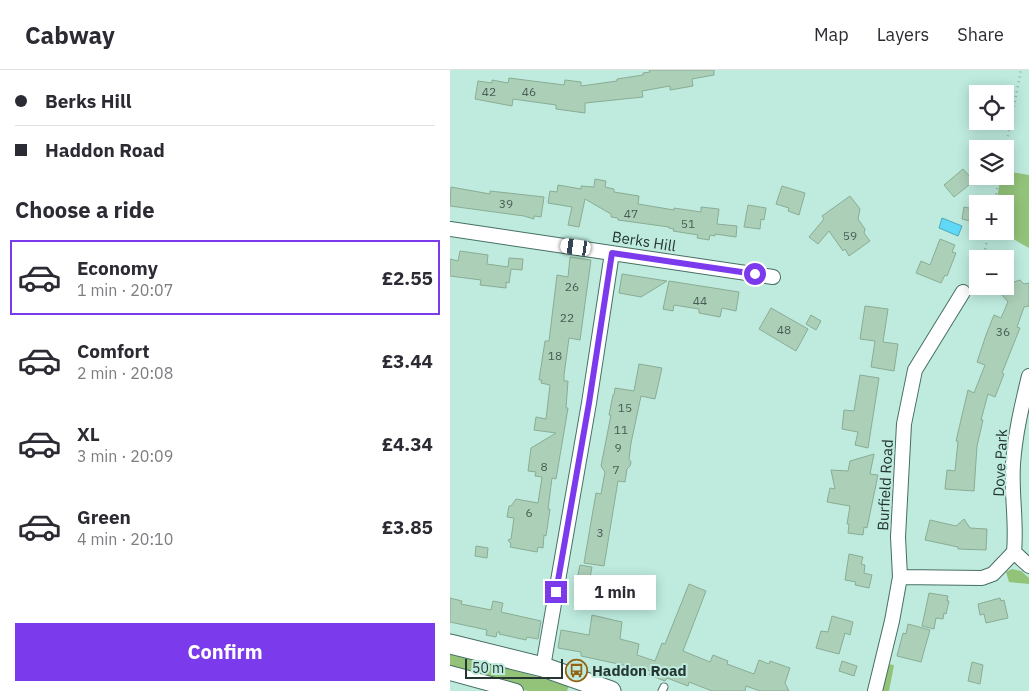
<!DOCTYPE html>
<meta charset="utf-8">
<style>
body{margin:0;font-family:"IBM Plex Sans",sans-serif;background:#f2f2f3;color:#2b2b33;height:100vh;display:flex;flex-direction:column;font-size:19px;white-space:nowrap}
*{box-sizing:border-box;margin:0}
p{font-size:16px;color:#7c7c81}
.icon{flex:none;width:28px;height:28px;fill:none;stroke:currentColor;stroke-width:2;stroke-linecap:round;stroke-linejoin:round}
.map{position:relative;flex:1;overflow:hidden}
.sheet{display:flex;flex-direction:column;background:#fff;width:450px}
.sheet>*{flex:none}
.guide{display:grid;align-content:center;height:110px;padding:0 15px;background:#fff}
.tools{position:absolute;left:519px;top:15px;display:grid;gap:10px}
.tools a{display:grid;place-items:center;width:45px;height:45px;border-radius:0px;background:#fff;box-shadow:0 2px 12px #0003;font-size:25px}
.scale{position:absolute;left:15px;bottom:12px;width:98px;box-sizing:border-box;padding-left:5px;border:2px solid #253632;border-top:0;font-size:14px;line-height:18px;white-space:nowrap;color:#253632;-webkit-text-stroke:4px #beebde;paint-order:stroke}
.end{position:absolute;width:22px;height:22px;margin:-11px;border:6px solid #7c3aed;background:#fff;box-shadow:0 0 0 2px #fff}
.from{border-radius:50%}
.bubble{position:absolute;height:35px;border-radius:0px;background:#fff;box-shadow:0 2px 12px #0003;font-size:16px;font-weight:700;line-height:35px;text-align:center}
.car{position:absolute;width:15px;height:30px;margin:-15px -8px;border-radius:6px;box-shadow:0 0 4px 1px #0007;background:linear-gradient(#fff 24%,#345 0 40%,#fff 0 76%,#345 0 86%,#fff 0)}
.guide b{display:flex;align-items:center;gap:18px;height:48px;font-size:19px}
.guide b+b{border-top:1px solid #e1e1e2}
.guide i{width:12px;height:12px;background:#2b2b33}
ul{padding:0;list-style:none}
li{display:flex;align-items:center;gap:15px;height:75px;margin:0 10px 8px;padding:0 5px;border:2px solid transparent;border-radius:0px}
li div{flex:1}
li b{display:block;font-size:19px}
li em{font-style:normal;font-weight:700}
li.on{border-color:#7c3aed}
li>.icon{width:45px;height:45px;stroke-width:1.5}
h2{padding:0 15px;font-size:22px;line-height:60px}
.cta{display:flex;gap:10px;margin-top:auto;padding:10px 15px}
.cta a{flex:1;height:58px;border-radius:0px;background:#7c3aed;color:#fff;font-size:20px;font-weight:700;line-height:58px;text-align:center}
header{display:flex;align-items:center;gap:30px;box-sizing:border-box;height:70px;padding:0 25px;background:#fff;border-bottom:1px solid #e1e1e2}
header strong{font-size:24px}
nav{display:flex;gap:28px;margin-inline-start:auto;font-size:18px}
main{display:flex;flex:1;min-height:0}
.map>svg:first-child{display:block}
.green{fill:#93c379}
.water{fill:#60d9f7;stroke:#4ea8bc}
.building{fill:#accfb8;stroke:#8aac95}
.lines{fill:none;stroke-linecap:round;stroke-linejoin:round}
.lane-casing{stroke:#466f64;stroke-width:9}
.street-casing{stroke:#466f64;stroke-width:16}
.secondary-casing{stroke:#466f64;stroke-width:21}
.path{stroke:#8fb4a9;stroke-width:2.5;stroke-dasharray:1 4;stroke-linecap:butt}
.lane{stroke:#fff;stroke-width:7}
.street{stroke:#fff;stroke-width:14}
.secondary{stroke:#fff;stroke-width:19}
.route{stroke:#7c3aed;stroke-width:6}
.labels{text-anchor:middle;dominant-baseline:central;stroke-width:4;stroke-linejoin:round;paint-order:stroke}
.number-label{font-size:12px;fill:#475c54}
.street-label{font-size:15px;fill:#253632;stroke:#beebde}
.poi-label{font-size:15px;font-weight:bold;fill:#253632;stroke:#beebde;text-anchor:start}
</style>
<header>
<strong>Cabway</strong>
<nav><a>Map</a><a>Layers</a><a>Share</a></nav>
</header>
<main>
<section class="sheet">
<div class="guide">
<b><i class="from"></i>Berks Hill</b>
<b><i></i>Haddon Road</b>
</div>
<h2>Choose a ride</h2>
<ul>
<li class="on"><svg class="icon" aria-label="car" viewBox="0 0 24 24"><path d="M5 17H2v-5l4-1 3-4h7l3 4 3 1v5h-3M9 17h6M6 11h13"/><circle cx="7" cy="17" r="2"/><circle cx="17" cy="17" r="2"/></svg><div><b>Economy</b><p>1 min · 20:07</p></div><em>£2.55</em></li>
<li><svg class="icon" aria-label="car" viewBox="0 0 24 24"><path d="M5 17H2v-5l4-1 3-4h7l3 4 3 1v5h-3M9 17h6M6 11h13"/><circle cx="7" cy="17" r="2"/><circle cx="17" cy="17" r="2"/></svg><div><b>Comfort</b><p>2 min · 20:08</p></div><em>£3.44</em></li>
<li><svg class="icon" aria-label="car" viewBox="0 0 24 24"><path d="M5 17H2v-5l4-1 3-4h7l3 4 3 1v5h-3M9 17h6M6 11h13"/><circle cx="7" cy="17" r="2"/><circle cx="17" cy="17" r="2"/></svg><div><b>XL</b><p>3 min · 20:09</p></div><em>£4.34</em></li>
<li><svg class="icon" aria-label="car" viewBox="0 0 24 24"><path d="M5 17H2v-5l4-1 3-4h7l3 4 3 1v5h-3M9 17h6M6 11h13"/><circle cx="7" cy="17" r="2"/><circle cx="17" cy="17" r="2"/></svg><div><b>Green</b><p>4 min · 20:10</p></div><em>£3.85</em></li>
</ul>
<div class="cta"><a>Confirm</a></div>
</section>
<div class="map">
<svg width="579" height="621" viewBox="0 0 579 621">
<rect width="100%" height="100%" fill="#beebde"/>
<!-- green -->
<path class="green" d="M555,101L579,105V178L549,161H555V134H546L551,106H555Z
M562,499L571,501L579,508V514L559,512L556,502Z
M0,582L119,616L117,621H78L0,599Z
M437,594L444,595L439,621H430Z"/>
<!-- water -->
<path class="water" d="M492,148L512,156L508,166L489,158Z"/>
<!-- building -->
<path class="building" d="M199,0H264V5L242,9L243,16L220,20V16L192,21L193,27L135,33V43L106,39V35L63,29L62,36L25,29L28,11L42,13V10L58,13L59,8L114,15L115,10L131,12V16L167,11V9L193,5V3L200,2Z
M513,99L524,111L504,127L494,115Z
M145,109L156,111L155,117L164,119V122L189,126L188,134L224,140V138L251,142V137L269,139L267,154L287,156L286,167L265,164V166L260,165L259,170L247,168L248,165L223,161L224,159L219,158V157L168,150V148L161,147V144L135,129L129,157L118,155L122,137L98,133L100,121L107,122L108,115L131,119V116L144,117Z
M332,116L355,123L349,145L338,141L339,138L326,134Z
M1,117L40,124V121L94,127L91,147L84,146V149L74,146L0,136Z
M400,126L410,139L408,149L415,159L414,163L420,171L399,186L395,179L393,181L379,161L368,174L359,167L374,149L372,146Z
M298,135L316,138L314,150L311,149L310,159L294,157Z
M514,137L528,140V153L512,149Z
M490,169L505,175L502,182L506,183L497,206L495,205L491,213L466,203L471,191L480,195Z
M10,181L38,185L37,194L58,197L59,188L73,189L72,200L61,199L59,213L56,212V218L30,215L31,210L0,206V189L8,191Z
M120,187L141,190L130,270L119,268L114,305V311H118L116,338H118L106,409L102,408L98,439H100L96,466L94,465L93,478L88,477L87,482L60,477L61,474L58,470L61,469L64,448L57,447L59,436H61L66,429L88,433L92,407L85,406L86,402L78,401L81,378L106,363L84,360L86,347L96,349L100,315L91,313L92,310H89L95,271H99L107,205L118,207Z
M172,204L217,211L191,227L169,223Z
M570,210L574,214L579,213V236L574,237L567,257L570,258L552,303L554,304L545,327L538,324L531,350H533L527,376L524,421L495,419L497,400L505,401L508,371H506L518,320L524,323L535,295L527,292L536,265L544,245L551,248L558,232L546,218L563,214L564,212Z
M219,211L289,222L286,241L272,238L270,247L249,243V239L224,235L223,241L213,239Z
M415,236L438,239L433,272L448,274L444,301L421,297L425,271L410,269Z
M321,238L358,259L346,281L309,259Z
M361,245L371,251L366,260L356,254Z
M189,294L212,298L205,329L191,326L181,373L179,389L181,392L180,396L177,399L175,412L168,411L154,496L134,493L146,423L151,424L155,402L151,396L161,345H159L163,325H164L165,318L184,321Z
M410,305L429,308L418,378L405,375L408,362L392,359L394,340L404,341Z
M424,384L420,404L428,405L417,458L414,457L413,465L398,463L399,454H397L400,436L377,432L380,418L385,419L381,400L398,401L400,391Z
M514,449L520,458L537,459L536,480L508,479V477L475,470L480,450L506,456Z
M26,476L38,478L37,488L25,486Z
M399,484L413,487L411,494L415,495L414,503L422,505L419,518L405,515L406,512L395,510Z
M130,495L142,497L140,507L128,505Z
M239,514L256,521L233,581L260,592L263,585L278,591L277,594L304,604L309,590L319,594L320,591L340,598L335,613L339,621H310L296,616L295,621H262L239,612L238,616L217,608L215,611L199,605L201,601L131,586V582L108,578L111,560L139,565L142,545L172,552L170,569L189,574L187,585L205,591L212,573L215,574Z
M479,523L498,526L497,531H499L496,544L494,543L493,549L486,548L484,559L472,556Z
M0,528L12,531L11,534L41,540L43,531L53,533L51,542L91,551L88,569L77,567L76,570L49,564L50,562H47L46,567L36,565L37,560L0,552Z
M550,528L551,531L554,530L558,548L536,553L534,544L530,545L528,534Z
M382,546L403,552L400,565L395,563L389,584L366,578L371,561L378,562Z
M458,554L480,560L471,592L447,586L453,563L456,564Z
M392,591L407,596L404,606L389,601Z
M522,592L533,595L530,614L518,611Z"/>
<g class="lines">
<defs>
<path id="lane" d="M212,621L214,617"/>
<path id="street" d="M0,159L323,207
M564,482L579,496
M450,507L532,508L543,504L564,482C567,453 561,423 563,394C565,364 572,335 579,306
M93,597L139,333L162,183
M0,603L66,621
M425,621L442,551L450,507L448,467L454,354L465,300L513,222"/>
<path id="secondary" d="M0,574L93,597L161,621"/>
</defs>
<!-- lane casing -->
<use href="#lane" class="lane-casing"/>
<!-- street casing -->
<use href="#street" class="street-casing"/>
<!-- secondary casing -->
<use href="#secondary" class="secondary-casing"/>
<!-- path -->
<path class="path" d="M555,81L571,0
M544,134L550,106
M533,189L539,161"/>
<!-- lane -->
<use href="#lane" class="lane"/>
<!-- street -->
<use href="#street" class="street"/>
<!-- secondary -->
<use href="#secondary" class="secondary"/>
</g>
<g class="lines">
<!-- route -->
<path class="route" d="M106,522L139,333L162,183L305,204"/>
</g>
<!-- icons -->
<defs>
<symbol id="bus-ring" viewBox="-11 -11 22 22"><circle r="9.5" fill="#beebde" stroke="#936312" stroke-width="1.5"/><path d="M-5-6H5V4H4V6H2V4H-2V6H-4V4H-5ZM-3.5-4V0h7V-4ZM-3.5 1.2v1.5H-2V1.2ZM2 1.2v1.5H3.5V1.2Z" fill="#936312"/></symbol>
</defs>
<g fill-rule="evenodd">
<use href="#bus-ring" x="114" y="588" width="25" height="25"/>
</g>
<g class="labels">
<!-- number labels -->
<g class="number-label">
<text x="39" y="21">42</text>
<text x="79" y="21">46</text>
<text x="56" y="133">39</text>
<text x="181" y="143">47</text>
<text x="238" y="153">51</text>
<text x="400" y="165">59</text>
<text x="122" y="216">26</text>
<text x="250" y="230">44</text>
<text x="117" y="247">22</text>
<text x="334" y="259">48</text>
<text x="553" y="261">36</text>
<text x="105" y="285">18</text>
<text x="175" y="337">15</text>
<text x="171" y="359">11</text>
<text x="168" y="377">9</text>
<text x="94" y="396">8</text>
<text x="166" y="399">7</text>
<text x="79" y="442">6</text>
<text x="150" y="462">3</text>
</g>
<!-- street labels -->
<g class="street-label">
<text transform="translate(194 171) rotate(9)">Berks Hill</text>
<text transform="translate(550 393) rotate(-87)">Dove Park</text>
<text transform="translate(435 415) rotate(-87)">Burfield Road</text>
</g>
<!-- poi labels -->
<g class="poi-label">
<text x="142" y="600">Haddon Road</text>
</g>
</g>
</svg>
<div class="tools">
<a><svg class="icon" aria-label="locate" viewBox="0 0 24 24"><circle cx="12" cy="12" r="6"/><path d="M12 2v4M12 18v4M2 12h4M18 12h4"/></svg></a>
<a><svg class="icon" aria-label="layers" viewBox="0 0 24 24"><path d="M12 4l9 5-9 5-9-5zM3 14l9 5 9-5"/></svg></a>
<a>+</a>
<a>−</a>
</div>
<div class="scale">50 m</div>
<i class="end from" style="left:305px;top:204px"></i>
<i class="end" style="left:106px;top:522px"></i>
<div class="bubble" style="left:124px;top:505px;width:82px">1 min</div>
<i class="car" style="left:126px;top:177px;rotate:278deg"></i>
</div>
</main>
